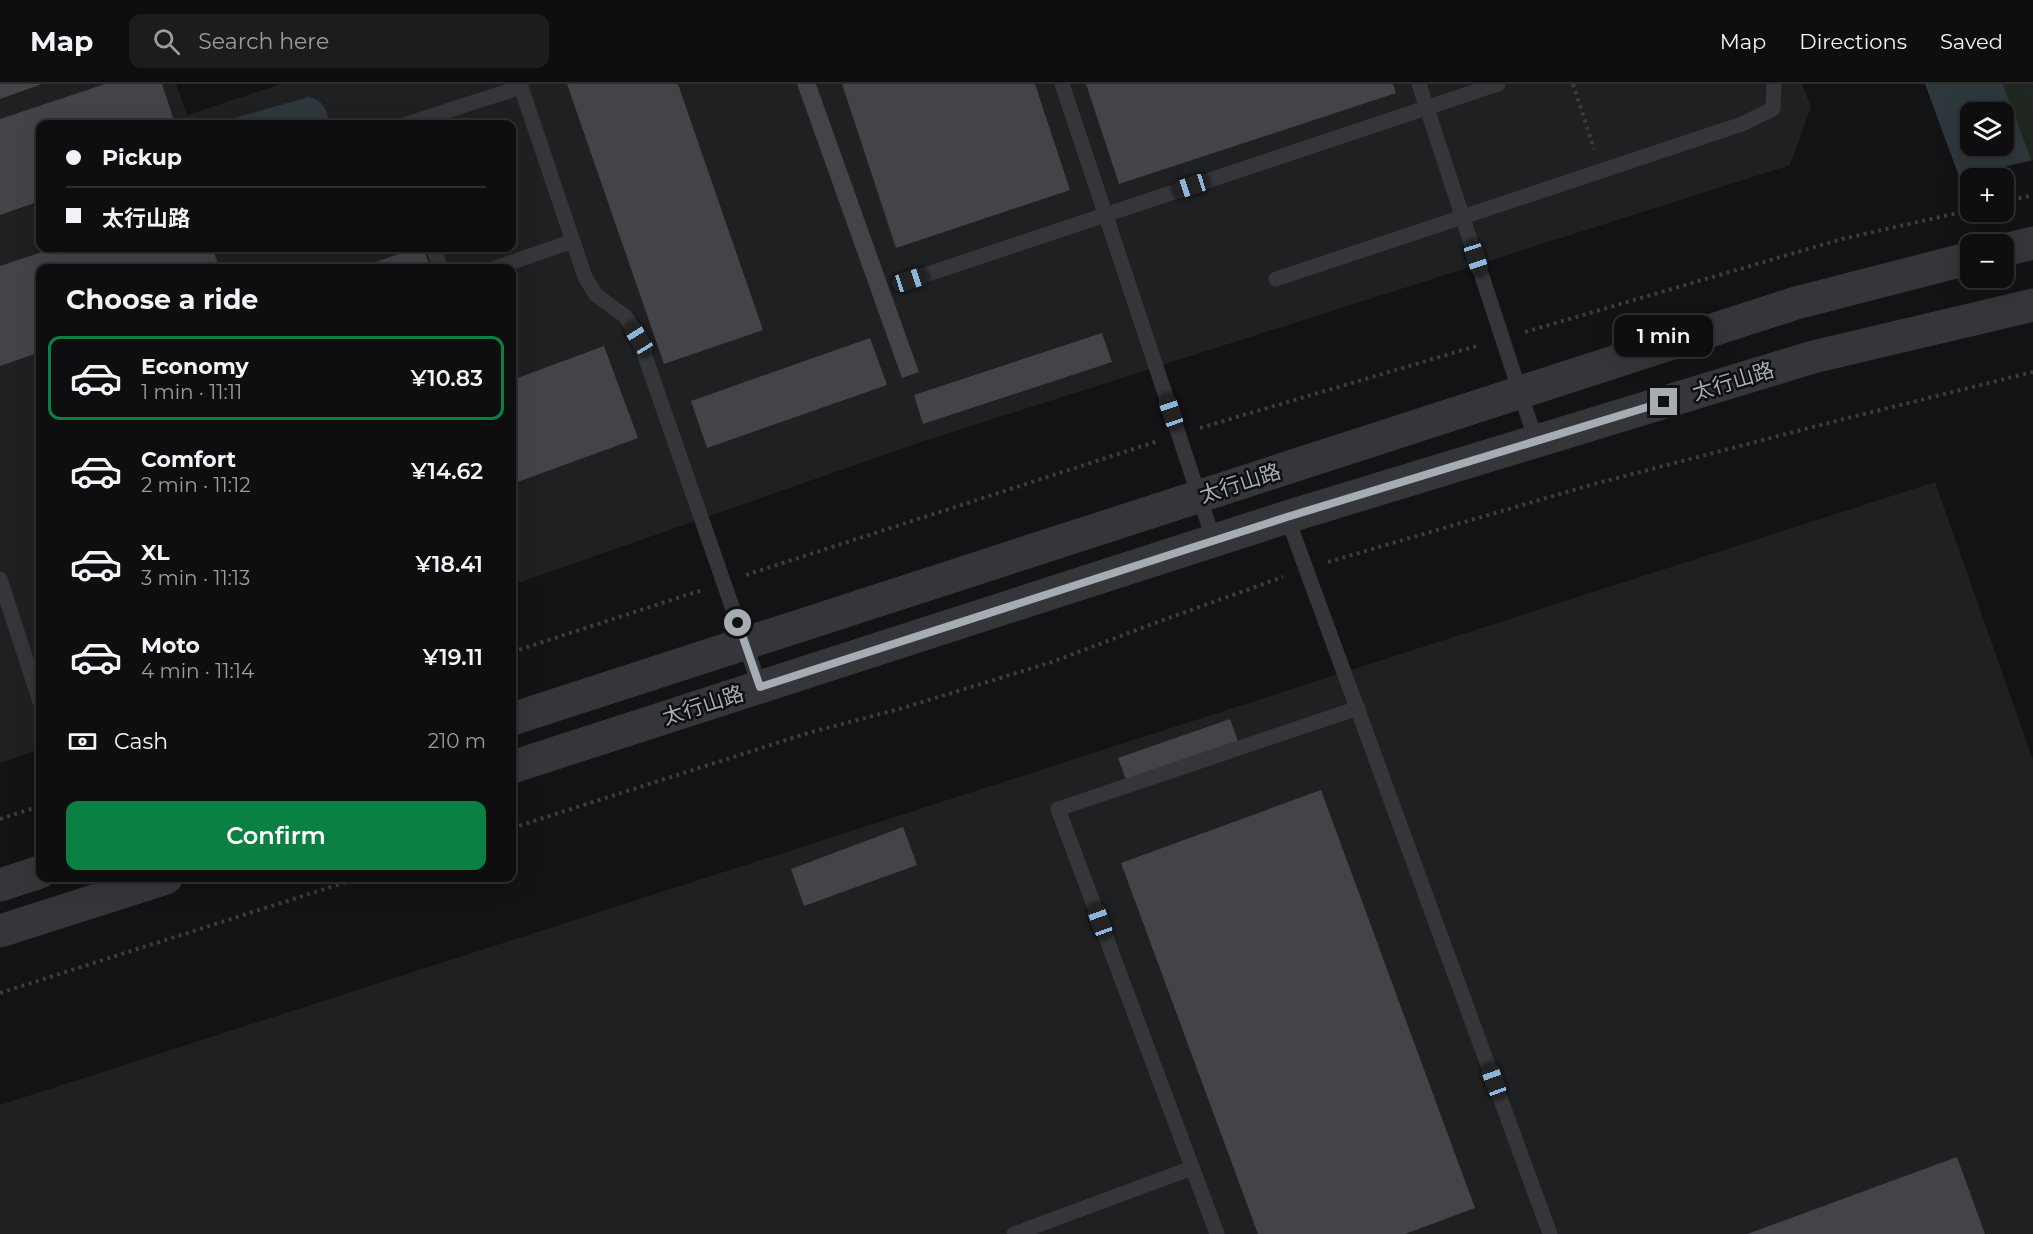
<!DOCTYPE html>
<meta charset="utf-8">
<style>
body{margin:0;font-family:Montserrat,"Noto Sans SC",sans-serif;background:#1c1c1e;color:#f1f3f6;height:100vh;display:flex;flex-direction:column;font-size:22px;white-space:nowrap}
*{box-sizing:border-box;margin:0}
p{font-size:20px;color:#9b9c9f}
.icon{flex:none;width:33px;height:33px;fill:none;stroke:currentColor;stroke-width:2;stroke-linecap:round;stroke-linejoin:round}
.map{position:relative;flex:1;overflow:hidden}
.drawer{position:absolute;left:36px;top:180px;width:480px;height:618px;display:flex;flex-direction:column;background:#0e0e10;border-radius:12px;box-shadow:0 6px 24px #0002,0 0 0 2px #2e2e30}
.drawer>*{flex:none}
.guide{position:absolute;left:36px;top:36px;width:480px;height:132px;border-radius:12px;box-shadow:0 6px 24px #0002,0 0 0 2px #2e2e30;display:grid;align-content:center;height:132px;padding:0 30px;background:#0e0e10}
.buttons{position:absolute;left:1960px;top:18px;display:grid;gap:12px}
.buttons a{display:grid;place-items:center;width:54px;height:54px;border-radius:12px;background:#0e0e10;box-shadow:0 6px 24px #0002,0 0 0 2px #2e2e30;font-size:30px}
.end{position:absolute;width:27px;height:27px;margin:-14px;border:8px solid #a6acb4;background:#111;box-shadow:0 0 0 3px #111}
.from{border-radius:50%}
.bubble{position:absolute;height:42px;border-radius:12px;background:#0e0e10;box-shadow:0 6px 24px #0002,0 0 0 2px #2e2e30;font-size:20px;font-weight:600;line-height:42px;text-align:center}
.car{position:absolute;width:18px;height:36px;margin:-18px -9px;border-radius:8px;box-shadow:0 0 4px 2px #0007;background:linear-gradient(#222 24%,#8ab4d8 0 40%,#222 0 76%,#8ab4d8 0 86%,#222 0)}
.guide b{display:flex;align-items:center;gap:21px;height:57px;font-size:22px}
.guide b+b{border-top:2px solid #2e2e30}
.guide i{width:15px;height:15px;background:#f1f3f6}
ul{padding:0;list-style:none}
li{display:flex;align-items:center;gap:18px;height:84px;margin:0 12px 9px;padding:0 18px;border:3px solid transparent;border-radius:12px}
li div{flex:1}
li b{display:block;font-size:22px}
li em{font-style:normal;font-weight:600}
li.current{border-color:#0b8043}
li>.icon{width:54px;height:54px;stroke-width:1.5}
h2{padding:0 30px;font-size:27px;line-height:72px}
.pay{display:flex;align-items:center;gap:15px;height:66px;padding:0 30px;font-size:22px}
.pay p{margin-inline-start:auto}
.primary-button{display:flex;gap:12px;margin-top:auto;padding:12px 30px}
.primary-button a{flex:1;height:69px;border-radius:12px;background:#0b8043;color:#fff;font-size:24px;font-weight:600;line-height:69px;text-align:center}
header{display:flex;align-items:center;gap:36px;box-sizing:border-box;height:84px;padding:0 30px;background:#0e0e10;border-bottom:2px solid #2e2e30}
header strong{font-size:28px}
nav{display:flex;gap:33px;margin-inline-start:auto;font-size:21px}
.search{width:420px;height:54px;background:#1c1c1e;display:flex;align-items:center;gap:15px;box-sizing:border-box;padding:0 21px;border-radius:12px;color:#9b9c9f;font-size:22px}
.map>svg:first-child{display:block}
.built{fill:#1f2022;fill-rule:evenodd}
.green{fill:#202720}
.water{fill:#2e373c;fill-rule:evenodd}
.pier{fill:#131315;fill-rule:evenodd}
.building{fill:#424448}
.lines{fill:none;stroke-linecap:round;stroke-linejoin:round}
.path{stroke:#3b3d40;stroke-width:4;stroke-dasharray:3 4.5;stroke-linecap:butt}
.service{stroke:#353639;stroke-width:15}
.tertiary{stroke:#353639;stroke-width:33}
.route{stroke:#a6acb4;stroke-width:8}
.labels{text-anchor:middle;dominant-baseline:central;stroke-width:5;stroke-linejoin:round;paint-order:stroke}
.street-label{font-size:21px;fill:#a6acb4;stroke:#0e0f10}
</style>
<header>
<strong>Map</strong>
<div class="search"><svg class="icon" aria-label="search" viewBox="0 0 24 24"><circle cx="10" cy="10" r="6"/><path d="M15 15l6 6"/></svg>Search here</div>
<nav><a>Map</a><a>Directions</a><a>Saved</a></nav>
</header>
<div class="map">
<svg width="2033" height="1150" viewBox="0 0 2033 1150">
<rect width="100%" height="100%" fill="#131315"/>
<!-- built -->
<path class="built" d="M0,0H176L187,31L281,0H1802L1811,23L1790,81L921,358L512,501V184H40V665L0,679ZM40,40H512V164H40Z
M1935,398L2033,676V1150H0V1021Z"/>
<!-- green -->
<path class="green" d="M2003,0H2033V80Z"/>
<!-- water -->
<path class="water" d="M1925,0H2003L2033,80L2004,194V94H1971V125ZM1971,28H2004V62H1971Z
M309,13C324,16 327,27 330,40H221L228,36Z"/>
<!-- pier -->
<path class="pier" d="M2033,76V298L2030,296L1993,194H2004V160H1981L1956,94ZM1971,94H2004V128H1971Z"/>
<!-- building -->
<path class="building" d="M0,0H42L0,15Z
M105,0H162L175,40H40V117L0,131V35Z
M567,0H678L763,246L664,280Z
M797,0H816L919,288L902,294Z
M842,0H1035L1070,106L896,164Z
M1086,0H1393L1396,9L1119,100Z
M54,164H212L220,184H40V268L0,282V182Z
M415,164H423L431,184H359Z
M1102,249L1112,278L923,340L914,311Z
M870,254L887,301L707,364L691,317Z
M604,262L638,354L512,400V296Z
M1230,635L1238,657L1126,696L1118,674Z
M1321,706L1475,1124L1405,1150H1258L1121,779Z
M903,743L917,781L804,822L791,785Z
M1957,1073L1985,1150H1747Z"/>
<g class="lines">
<!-- path -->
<path class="path" d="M1573,0L1594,65
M2004,118L2033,111
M1525,248L1842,155L1971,126
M1200,344L1480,261
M1328,478L1594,400L1836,337L2033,288
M746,491L1158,357
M512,568L702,506
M0,735L40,722
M512,744L808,649L903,624L1052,578L1163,536L1283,493
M0,909L359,794"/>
<!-- service -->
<path class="service" d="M1062,0L1214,457
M1419,0L1536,357
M407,40L521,3L585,193L596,211L625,232L639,255L760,603
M433,164L441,184
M495,184L573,157
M1276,195L1742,40L1773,25L1774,0
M910,196L1498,0
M1287,433L1550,1150
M0,495L40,618
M1014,1150L1192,1084
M1217,1150L1058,725L1358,624"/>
<!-- tertiary -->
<path class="tertiary" d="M2004,166L2033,159
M512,635L1796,219L1971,174
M512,683L1287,433L1813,273L2033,221
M0,801L40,788
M0,847L166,794"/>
</g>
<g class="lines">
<!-- route -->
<path class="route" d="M738,539L760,603L1287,433L1664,318"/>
</g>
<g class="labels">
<!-- street labels -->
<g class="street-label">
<text transform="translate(1733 297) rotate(-17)">太行山路</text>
<text transform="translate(1240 399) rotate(-18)">太行山路</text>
<text transform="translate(703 621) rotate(-18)">太行山路</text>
</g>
</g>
</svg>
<div class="buttons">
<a><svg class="icon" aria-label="layers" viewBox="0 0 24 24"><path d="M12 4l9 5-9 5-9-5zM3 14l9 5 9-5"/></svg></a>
<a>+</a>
<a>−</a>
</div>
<i class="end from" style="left:738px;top:539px"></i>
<i class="end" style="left:1664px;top:318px"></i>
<div class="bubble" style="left:1614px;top:231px;width:99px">1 min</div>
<i class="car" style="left:1191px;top:102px;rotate:252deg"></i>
<i class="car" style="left:1476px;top:174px;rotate:162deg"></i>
<i class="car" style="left:910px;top:196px;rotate:72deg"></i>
<i class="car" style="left:639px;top:255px;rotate:328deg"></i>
<i class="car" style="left:1171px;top:328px;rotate:341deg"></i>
<i class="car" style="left:1100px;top:837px;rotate:340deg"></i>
<i class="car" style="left:1494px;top:997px;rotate:340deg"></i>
<div class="guide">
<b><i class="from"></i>Pickup</b>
<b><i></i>太行山路</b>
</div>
<section class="drawer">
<h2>Choose a ride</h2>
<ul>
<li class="current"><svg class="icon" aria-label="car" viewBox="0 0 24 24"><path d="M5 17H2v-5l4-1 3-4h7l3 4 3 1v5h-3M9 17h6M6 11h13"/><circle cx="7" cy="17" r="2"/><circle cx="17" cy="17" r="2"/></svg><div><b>Economy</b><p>1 min · 11:11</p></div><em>¥10.83</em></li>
<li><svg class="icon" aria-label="car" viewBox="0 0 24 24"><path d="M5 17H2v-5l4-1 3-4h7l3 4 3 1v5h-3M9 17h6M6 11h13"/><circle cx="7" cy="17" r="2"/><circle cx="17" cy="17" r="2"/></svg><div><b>Comfort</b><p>2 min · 11:12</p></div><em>¥14.62</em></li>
<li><svg class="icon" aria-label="car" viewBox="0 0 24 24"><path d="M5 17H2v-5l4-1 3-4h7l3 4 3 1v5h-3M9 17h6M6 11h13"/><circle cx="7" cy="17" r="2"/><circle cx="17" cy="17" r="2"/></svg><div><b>XL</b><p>3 min · 11:13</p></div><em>¥18.41</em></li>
<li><svg class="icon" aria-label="car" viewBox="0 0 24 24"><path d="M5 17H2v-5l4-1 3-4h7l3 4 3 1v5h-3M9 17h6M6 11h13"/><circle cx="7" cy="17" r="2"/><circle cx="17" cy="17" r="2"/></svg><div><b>Moto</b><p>4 min · 11:14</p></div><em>¥19.11</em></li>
</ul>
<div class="pay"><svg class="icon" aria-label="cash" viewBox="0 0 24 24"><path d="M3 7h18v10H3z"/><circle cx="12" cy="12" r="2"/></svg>Cash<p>210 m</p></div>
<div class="primary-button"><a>Confirm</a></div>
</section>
</div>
